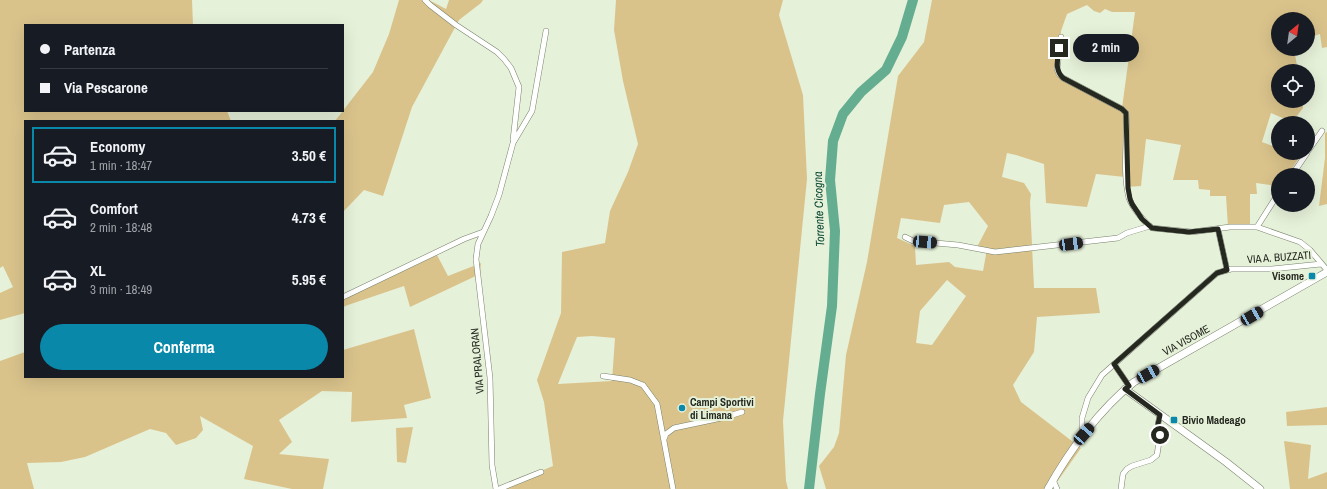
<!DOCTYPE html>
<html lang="it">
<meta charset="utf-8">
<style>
body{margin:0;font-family:"Archivo Narrow",sans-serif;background:#242831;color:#f1f3f6;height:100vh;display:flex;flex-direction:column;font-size:15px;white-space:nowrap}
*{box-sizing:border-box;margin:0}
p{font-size:13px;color:#9ea1a6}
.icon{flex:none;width:22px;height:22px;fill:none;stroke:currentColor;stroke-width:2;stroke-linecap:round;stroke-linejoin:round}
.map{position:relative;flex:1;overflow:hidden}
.details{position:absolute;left:24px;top:120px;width:320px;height:258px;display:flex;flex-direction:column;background:#171b24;border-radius:0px;box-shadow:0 4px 16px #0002}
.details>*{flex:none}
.top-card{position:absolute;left:24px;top:24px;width:320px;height:88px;border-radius:0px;box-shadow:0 4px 16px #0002;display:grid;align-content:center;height:88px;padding:0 16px;background:#171b24}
.needle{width:26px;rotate:29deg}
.tools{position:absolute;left:1271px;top:12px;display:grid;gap:8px}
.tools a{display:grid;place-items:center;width:44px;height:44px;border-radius:50%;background:#171b24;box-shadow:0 4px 16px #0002;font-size:20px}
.end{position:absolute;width:18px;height:18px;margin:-9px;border:5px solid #24281f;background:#fff;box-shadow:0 0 0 2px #fff}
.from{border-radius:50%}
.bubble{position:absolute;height:28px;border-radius:14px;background:#171b24;box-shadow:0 4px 16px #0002;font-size:13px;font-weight:700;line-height:28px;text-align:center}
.car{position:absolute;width:12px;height:24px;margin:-12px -6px;border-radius:5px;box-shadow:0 0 3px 1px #0007;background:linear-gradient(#222 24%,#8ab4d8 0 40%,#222 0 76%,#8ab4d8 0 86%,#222 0)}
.top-card b{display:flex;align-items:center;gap:14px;height:38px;font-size:15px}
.top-card b+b{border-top:1px solid #363941}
.top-card i{width:10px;height:10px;background:#f1f3f6}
ul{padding:7px 0 0;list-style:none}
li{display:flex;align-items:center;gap:12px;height:56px;margin:0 8px 6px;padding:0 8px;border:2px solid transparent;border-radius:0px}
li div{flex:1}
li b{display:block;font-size:15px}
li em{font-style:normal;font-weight:700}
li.active{border-color:#0988aa}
li>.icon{width:36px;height:36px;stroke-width:1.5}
.action{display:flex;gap:8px;margin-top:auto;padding:8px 16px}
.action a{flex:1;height:46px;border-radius:24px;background:#0988aa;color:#fff;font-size:16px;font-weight:700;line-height:46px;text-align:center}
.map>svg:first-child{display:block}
.green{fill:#dac38b;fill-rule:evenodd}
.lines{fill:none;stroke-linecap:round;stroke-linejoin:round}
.river{stroke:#64ad90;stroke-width:10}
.street-casing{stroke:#77816b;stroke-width:6}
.secondary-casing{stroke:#77816b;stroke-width:8}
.street{stroke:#fff;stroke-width:5}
.secondary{stroke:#fff;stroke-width:7}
.route{stroke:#24281f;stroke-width:5}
.poi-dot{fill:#0988aa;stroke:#e6f1d9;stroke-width:1.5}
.labels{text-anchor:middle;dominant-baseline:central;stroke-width:4;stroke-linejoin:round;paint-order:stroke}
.street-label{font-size:11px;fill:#24281f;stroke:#e6f1d9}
.poi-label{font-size:11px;font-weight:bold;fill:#24281f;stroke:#e6f1d9;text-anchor:start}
.water-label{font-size:12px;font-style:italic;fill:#104c38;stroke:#e6f1d9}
</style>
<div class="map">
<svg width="1327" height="489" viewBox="0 0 1327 489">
<rect width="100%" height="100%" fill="#e6f1d9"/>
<!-- green -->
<path class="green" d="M0,0H192L193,25H25V111H227L231,121H25V313L0,320V293L13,287L3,266L0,268Z
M399,0H429L446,9L449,0H483L481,3L459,20L412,107L383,196L364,190L343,212V121H335L373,72L389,34Z
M616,0H783L779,15L803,95L807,179L783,421L786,481L788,489H498L553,466L544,402L537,380L561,313L562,252L605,243L610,211L628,172L638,144L623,81L614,30ZM592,336L615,338L612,381L558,384L577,337Z
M932,0H1327V47L1322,48L1320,34L1308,38V19H1278V49H1294L1298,71H1278V101H1302L1303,108L1292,122L1271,113L1262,142L1278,148V153H1292L1300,156L1288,175H1278V186L1256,183L1257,194H1250V225L1228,227L1226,196H1210V190L1199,189L1198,180H1173L1181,145L1146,139L1141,186L1126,187L1125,177L1096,174L1087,207L1046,203L1044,164L1016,155L1007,153L1002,177L1024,183L1031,194L1030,202L1034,288H1096L1100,313L1037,317L1034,352L1013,385L1021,402L1081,448L1052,489H826L819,466L834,447L839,433L846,355L867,262L898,76L924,42ZM1087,5L1094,11L1100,13L1105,9L1112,12H1135L1122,108L1059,74L1061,31L1067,14ZM969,202L988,226L977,247L987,249L983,271L955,267L949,262L916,265L915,246L897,238L901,218L940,223L944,205ZM947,280L966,296L932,345L916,343L920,311Z
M1327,132V204L1319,206L1325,158V133Z
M437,255L448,276L481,263L480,274L410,307L404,286L345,306L343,308V299Z
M414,329L431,398L404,405L407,418L351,422L352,392L322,391L279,420L292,442L279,454L329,459L323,489H292L244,479L253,446L200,416L203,430L196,438L176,445L166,433L150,429L85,457L61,462L27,463L34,489H0V361L25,352V377H343V350Z
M1327,407V425L1287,426L1286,412Z
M413,427L406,463L397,462L396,428Z
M1284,441L1311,445L1308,479L1327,472V489H1290Z"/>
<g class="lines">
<!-- river -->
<path class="river" d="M809,489L820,394L832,306L835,231L830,180L833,141L843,114L861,92L886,70L902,37L913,0"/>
<defs>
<path id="street" d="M425,0L430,5L456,25L497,52L504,59L511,68L519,87L513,140
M1061,37L1057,69L1059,74L1063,78L1122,109L1126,113C1128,140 1122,171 1129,198C1132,207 1144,222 1152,228L1192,232L1230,227H1257L1300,242L1310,250L1327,270
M1308,151L1322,131
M1292,175L1307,153
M1257,227L1278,194
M1218,229L1227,270
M905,237L913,241L958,245L995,252L1118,238L1127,233L1150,226
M343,297L464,239L483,232
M1114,364L1129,386
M603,376L630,380L643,385L657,404L673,489
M1084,434L1082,427V418L1088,398L1102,375L1217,273L1231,269H1272L1321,264
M664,439L666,434L674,428L726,417L742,412
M1053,480L1057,489
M496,489L492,465L490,378L476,259L478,244L491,216L499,195L513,143L532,111L546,31
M499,489L541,472
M1121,489L1123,474L1127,469L1132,466L1151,460L1157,455L1160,435L1158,424L1160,415"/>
<path id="secondary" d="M1125,389L1226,462L1260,489
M1048,489C1069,451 1100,409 1134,382L1327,272"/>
</defs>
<!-- street casing -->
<use href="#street" class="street-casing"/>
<!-- secondary casing -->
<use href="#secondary" class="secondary-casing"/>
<!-- street -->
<use href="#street" class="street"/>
<!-- secondary -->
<use href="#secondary" class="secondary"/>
</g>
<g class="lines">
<!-- route -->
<path class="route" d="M1059,48C1058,59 1054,69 1063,78L1122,109L1126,113L1128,188L1130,199L1132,204L1142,219L1152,228L1189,232L1218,229L1227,270L1217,273L1114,364L1129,386L1125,389L1160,415L1158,424L1160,435"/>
</g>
<!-- markers -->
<g class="poi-dot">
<rect x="1308" y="272" width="8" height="8" rx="2"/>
<circle cx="682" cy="408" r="4"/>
<rect x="1170" y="416" width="8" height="8" rx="2"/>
</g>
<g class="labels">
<!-- street labels -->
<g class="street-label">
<text transform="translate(1279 257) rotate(-4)">VIA A. BUZZATI</text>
<text transform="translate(1186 340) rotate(-29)">VIA VISOME</text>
<text transform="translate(477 361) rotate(-95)">VIA PRALORAN</text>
</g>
<!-- poi labels -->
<g class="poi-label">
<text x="1304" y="276" text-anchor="end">Visome</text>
<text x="690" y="402">Campi Sportivi<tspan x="690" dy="13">di Limana</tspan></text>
<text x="1182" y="420">Bivio Madeago</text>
</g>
<!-- water labels -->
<g class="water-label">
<text transform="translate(819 209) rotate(-92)">Torrente Cicogna</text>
</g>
</g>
</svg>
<div class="tools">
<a><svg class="needle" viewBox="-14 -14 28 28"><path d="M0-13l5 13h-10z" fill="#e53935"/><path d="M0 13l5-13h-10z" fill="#9ea1a6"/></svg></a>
<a><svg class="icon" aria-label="locate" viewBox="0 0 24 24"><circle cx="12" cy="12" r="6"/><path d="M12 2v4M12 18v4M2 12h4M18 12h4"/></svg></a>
<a>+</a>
<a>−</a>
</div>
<i class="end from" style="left:1160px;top:435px"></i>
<i class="end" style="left:1059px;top:48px"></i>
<div class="bubble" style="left:1073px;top:34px;width:66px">2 min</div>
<i class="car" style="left:925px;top:242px;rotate:94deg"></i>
<i class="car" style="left:1071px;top:244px;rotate:82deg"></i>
<i class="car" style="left:1252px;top:316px;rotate:60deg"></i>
<i class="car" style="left:1148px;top:374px;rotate:61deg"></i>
<i class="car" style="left:1084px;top:434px;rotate:41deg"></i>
<div class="top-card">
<b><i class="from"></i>Partenza</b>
<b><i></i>Via Pescarone</b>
</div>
<section class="details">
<ul>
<li class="active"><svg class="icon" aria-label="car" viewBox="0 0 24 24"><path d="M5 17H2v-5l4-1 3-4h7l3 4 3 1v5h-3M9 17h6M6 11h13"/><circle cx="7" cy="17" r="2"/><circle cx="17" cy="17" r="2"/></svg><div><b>Economy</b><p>1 min · 18:47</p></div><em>3.50 €</em></li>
<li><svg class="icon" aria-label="car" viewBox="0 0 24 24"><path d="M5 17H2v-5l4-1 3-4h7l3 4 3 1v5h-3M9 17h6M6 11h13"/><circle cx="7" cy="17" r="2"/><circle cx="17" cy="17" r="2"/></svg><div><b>Comfort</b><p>2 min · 18:48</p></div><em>4.73 €</em></li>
<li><svg class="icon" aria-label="car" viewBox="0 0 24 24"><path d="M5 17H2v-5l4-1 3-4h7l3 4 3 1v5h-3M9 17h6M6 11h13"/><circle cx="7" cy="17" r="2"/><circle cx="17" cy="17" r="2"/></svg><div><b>XL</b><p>3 min · 18:49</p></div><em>5.95 €</em></li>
</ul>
<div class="action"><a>Conferma</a></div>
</section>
</div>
